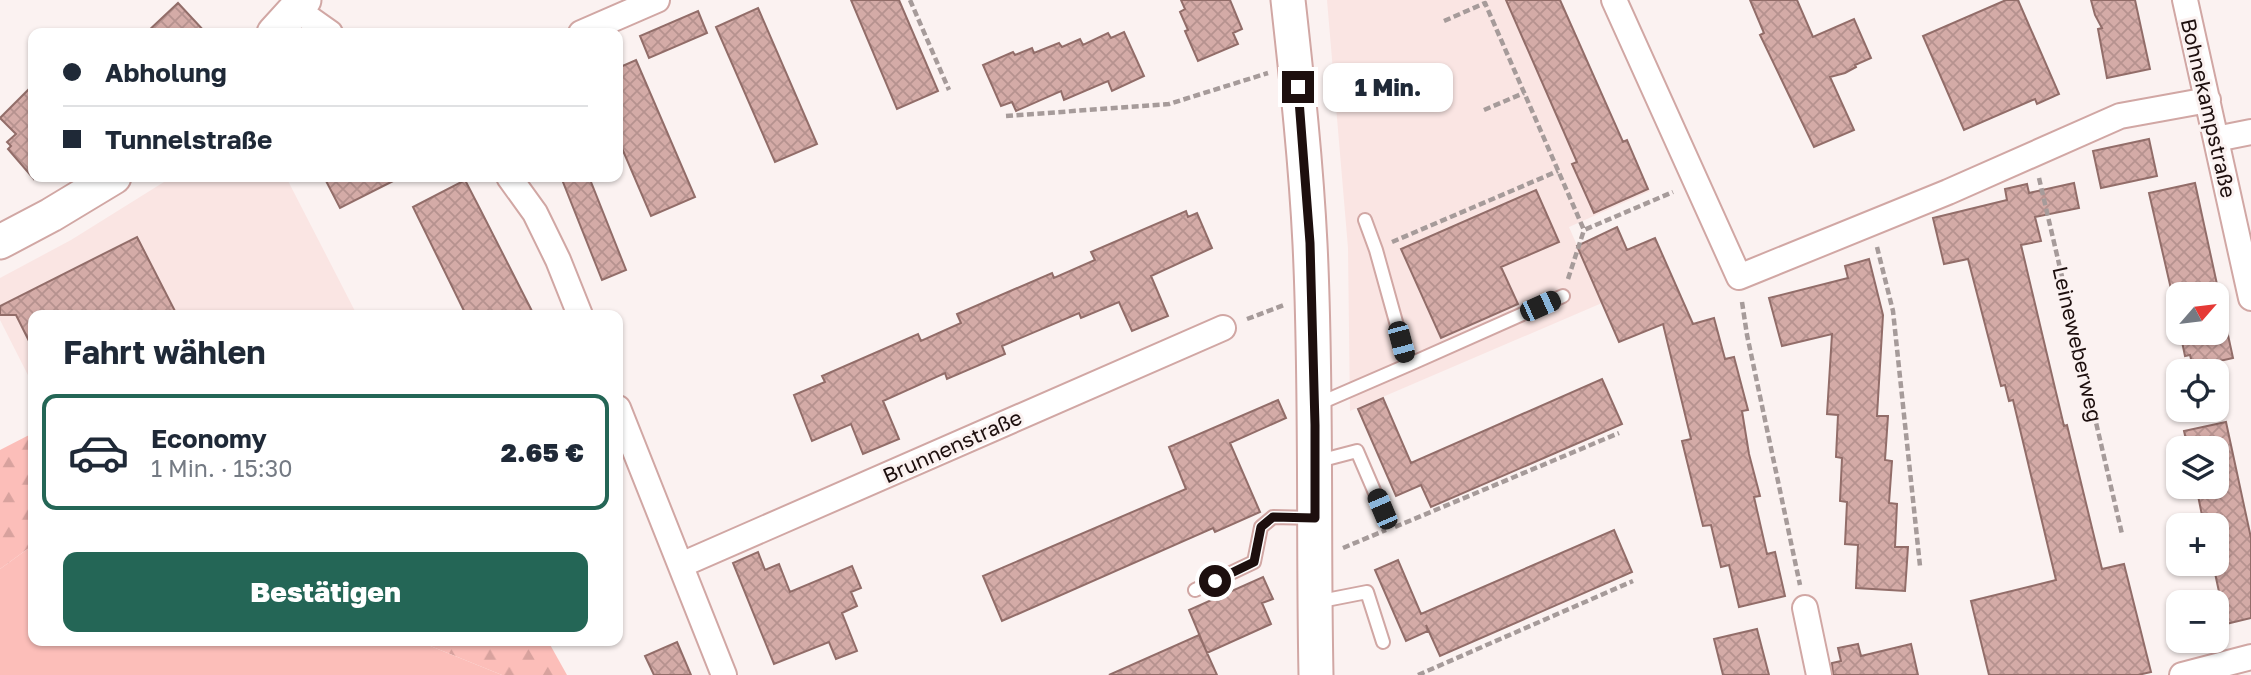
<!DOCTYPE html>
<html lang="de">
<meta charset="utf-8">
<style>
body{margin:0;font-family:"Golos Text",sans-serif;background:#f2f2f3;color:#1f2937;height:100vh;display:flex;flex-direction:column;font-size:26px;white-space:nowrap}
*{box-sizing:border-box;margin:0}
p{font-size:23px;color:#747a83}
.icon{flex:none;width:38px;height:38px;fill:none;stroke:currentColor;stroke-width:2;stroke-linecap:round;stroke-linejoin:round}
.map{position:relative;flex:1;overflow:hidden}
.panel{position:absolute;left:28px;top:310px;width:595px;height:336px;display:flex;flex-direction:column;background:#fff;border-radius:14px;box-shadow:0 2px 5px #0004}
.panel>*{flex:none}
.guide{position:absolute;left:28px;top:28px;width:595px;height:154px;border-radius:14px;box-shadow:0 2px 5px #0004;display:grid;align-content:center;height:154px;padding:0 35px;background:#fff}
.needle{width:46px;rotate:62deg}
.buttons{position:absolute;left:2166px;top:282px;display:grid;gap:14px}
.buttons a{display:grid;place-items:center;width:63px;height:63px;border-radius:14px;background:#fff;box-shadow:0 2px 5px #0004;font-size:35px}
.end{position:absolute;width:32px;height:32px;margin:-16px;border:9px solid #1d0f0e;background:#fff;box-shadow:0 0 0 4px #fff}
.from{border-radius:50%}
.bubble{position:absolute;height:49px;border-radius:14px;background:#fff;box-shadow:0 2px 5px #0004;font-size:23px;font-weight:800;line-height:49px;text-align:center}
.car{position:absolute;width:21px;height:42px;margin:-21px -10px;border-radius:9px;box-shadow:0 0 5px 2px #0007;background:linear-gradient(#222 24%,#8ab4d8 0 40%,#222 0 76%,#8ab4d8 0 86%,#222 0)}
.guide b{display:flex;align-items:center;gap:24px;height:66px;font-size:26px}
.guide b+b{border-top:2px solid #e0e1e3}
.guide i{width:18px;height:18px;background:#1f2937}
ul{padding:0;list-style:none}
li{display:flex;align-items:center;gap:21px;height:116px;margin:0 14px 10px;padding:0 21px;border:4px solid transparent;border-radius:14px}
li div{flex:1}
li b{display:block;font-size:26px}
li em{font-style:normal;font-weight:800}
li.active{border-color:#246656}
li>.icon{width:63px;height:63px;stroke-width:1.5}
h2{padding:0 35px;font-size:32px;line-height:84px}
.action{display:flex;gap:14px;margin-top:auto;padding:14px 35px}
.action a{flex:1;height:80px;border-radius:14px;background:#246656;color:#fff;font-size:28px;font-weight:800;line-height:80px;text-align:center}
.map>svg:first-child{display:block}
.built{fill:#fae5e3}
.forest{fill:url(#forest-firs)}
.pitch{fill:#fcbeb9}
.building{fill:url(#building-cross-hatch);stroke:#926d69;stroke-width:2}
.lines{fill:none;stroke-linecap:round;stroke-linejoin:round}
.lane-casing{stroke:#d1a7a4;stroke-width:16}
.street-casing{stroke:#d1a7a4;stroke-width:28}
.secondary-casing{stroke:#d1a7a4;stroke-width:37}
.path{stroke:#a69b9a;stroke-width:4.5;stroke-dasharray:7 3.5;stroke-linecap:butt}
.lane{stroke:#fff;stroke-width:12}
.street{stroke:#fff;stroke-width:24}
.secondary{stroke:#fff;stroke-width:33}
.route{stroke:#1d0f0e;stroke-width:9}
.labels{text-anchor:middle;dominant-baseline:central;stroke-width:6;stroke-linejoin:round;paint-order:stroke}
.street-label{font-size:21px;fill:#1d0f0e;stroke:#fbf2f1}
</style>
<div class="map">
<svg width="2251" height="675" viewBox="0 0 2251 675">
<defs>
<pattern id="forest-firs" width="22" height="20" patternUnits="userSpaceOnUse" patternTransform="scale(1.75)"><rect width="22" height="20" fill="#fcbeb9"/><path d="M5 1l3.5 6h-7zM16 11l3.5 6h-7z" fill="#d8a29e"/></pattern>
<pattern id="building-cross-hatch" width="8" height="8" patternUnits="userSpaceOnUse" patternTransform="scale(1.75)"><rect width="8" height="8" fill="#d4aba7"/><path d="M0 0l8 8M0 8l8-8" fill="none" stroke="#b6928f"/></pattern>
</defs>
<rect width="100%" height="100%" fill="#fbf2f1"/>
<!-- built -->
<path class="built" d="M1327,0H1561L1623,140L1627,139L1650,191L1569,227L1602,303L1350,411L1348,248Z
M172,177H286L357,315H33V385L0,320V278L71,240Z"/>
<!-- forest -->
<path class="forest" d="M33,433V545L0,569V450Z
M418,641H548L567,675H502Z"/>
<!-- pitch -->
<path class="pitch" d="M33,545V640L418,641L502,675H0V569Z"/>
<!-- building -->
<path class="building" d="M851,0H899L938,91L897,109Z
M1181,0H1230L1242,29L1233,33L1238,44L1198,61L1185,31L1188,30L1180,12L1185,9Z
M1506,0H1560L1623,142L1627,140L1648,189L1594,213L1572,164L1577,162Z
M1750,0H1797L1813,37L1854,19L1871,58L1855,65L1856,67L1845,73L1830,77L1854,130L1814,147L1760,35L1764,33Z
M2006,0H2018L2059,94L2037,104L2035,99L1964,130L1923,36Z
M2091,0H2135L2150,69L2107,78L2098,29L2102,28L2095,15Z
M178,3L206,33H146Z
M758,8L817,144L775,162L716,27Z
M698,11L707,33L649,58L640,36Z
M1124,32L1144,76L1112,91L1108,81L1064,100L1061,91L1016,111L1012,102L1001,106L983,65L1013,52L1015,55L1032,48L1034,53L1059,43L1062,47L1080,39L1083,45L1108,33L1111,38Z
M636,60L695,197L651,216L618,139V68Z
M33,85V178L8,149L11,146L7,142L16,134L0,118Z
M2149,139L2157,176L2101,188L2093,151Z
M324,177H401L340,208Z
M561,177H589L626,270L602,280Z
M465,180L480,209L534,315H466L413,207Z
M2074,183L2079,208L2035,217L2041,241L2021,245L2064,426L2067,425L2102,569L2124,564L2151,672L2138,675H1989L1971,601L2056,580L2013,400L2009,401L2005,385L2001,386L1968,259L1944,264L1933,218L2007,200L2005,189L2027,184L2029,193Z
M2195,183L2233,358L2193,367L2190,355L2185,356L2180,332H2217V294H2179V324L2149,193Z
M1536,190L1559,242L1501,267L1518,304L1441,338L1401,249Z
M1186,211L1188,217L1197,213L1212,248L1151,276L1168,316L1132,331L1119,302L1081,318L1079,313L1002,346L1005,354L947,379L945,373L883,401L899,439L863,454L851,424L812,441L794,395L825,382L822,376L918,334L921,341L961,323L957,314L1052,273L1054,278L1095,260L1091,252Z
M1617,227L1627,250L1655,238L1693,324L1714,318L1725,359L1734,357L1748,410L1742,411L1749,454L1760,496L1754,497L1767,554L1775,552L1785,596L1739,607L1729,565L1721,567L1711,525L1703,526L1682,441L1691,439L1663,324L1619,342L1577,246Z
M137,237L177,315H33V349L16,315H0V306Z
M1869,259L1883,315L1877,416H1888L1885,460L1892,461L1889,503L1897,504L1895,547H1908L1905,591L1856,588L1858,545L1845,544L1847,502L1840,501L1842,458L1836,457L1838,415L1827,414L1832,334L1782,346L1769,298L1848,278L1845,266Z
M1602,379L1622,424L1431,507L1421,485L1396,496L1358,409L1383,398L1411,463Z
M1278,400L1286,418L1230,443L1260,512L1215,532L1213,528L1002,621L983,576L1186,489L1169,447Z
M2226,422L2251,538V618L2226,624L2213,564H2217V525H2204L2196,486H2217V448H2188L2184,431Z
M1614,530L1632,572L1440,656L1426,625L1428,631L1406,641L1375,570L1398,560L1421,614Z
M758,552L765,570L779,564L790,592L852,566L861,588L851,592L857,606L842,613L857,651L836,659L829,642L774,664L733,563Z
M1263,577L1273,599L1262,603L1271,624L1207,653L1189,610Z
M1757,629L1769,675H1723L1714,639Z
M1199,635L1217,675H1109Z
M677,642L691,675H654L645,656Z
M1858,644L1861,656L1911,644L1918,675H1833L1832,663L1841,661L1838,648Z"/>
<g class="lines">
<defs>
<path id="lane" d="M1408,365L1563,296
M1318,404L1408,365L1376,250L1365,220
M1315,462L1357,451L1382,509
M1195,590L1254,562L1261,527L1273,517L1315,518
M1316,602L1367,592L1383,642"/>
<path id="street" d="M1614,0L1739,277L1948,192L2120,116L2208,100
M2185,0L2251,298
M296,9L330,33
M581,33L657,0
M2216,139L2251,132
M509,177L535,213L558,260L580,315
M618,408L724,675
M681,565L1223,328
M1805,608L1819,675
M2182,675L2251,657"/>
<path id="secondary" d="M1288,0C1297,81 1306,163 1310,244C1317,387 1313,531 1316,675
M274,33L304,0
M0,242L51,215L114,177"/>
</defs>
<!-- lane casing -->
<use href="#lane" class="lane-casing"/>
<!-- street casing -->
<use href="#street" class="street-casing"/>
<!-- secondary casing -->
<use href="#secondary" class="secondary-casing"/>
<!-- path -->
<path class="path" d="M910,0L949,90
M1444,21L1485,3L1584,230L1673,192
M1484,110L1524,93
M1006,116L1169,104L1268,73
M2039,178L2122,534
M1392,242L1558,171
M1877,247L1893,311L1920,566
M1568,279L1584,230
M1742,302L1747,335L1800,585
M1247,319L1284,305
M1395,527L1619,433
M1343,548L1386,530
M1418,675L1633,581"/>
<!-- lane -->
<use href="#lane" class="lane"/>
<!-- street -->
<use href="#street" class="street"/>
<!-- secondary -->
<use href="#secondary" class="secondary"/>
</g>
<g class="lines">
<!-- route -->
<path class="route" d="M1215,581L1254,562L1261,527L1273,517L1315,518V425L1310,243L1298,87"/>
</g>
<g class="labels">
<!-- street labels -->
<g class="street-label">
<text transform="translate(2209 108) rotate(77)">Bohnekampstraße</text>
<text transform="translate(2078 344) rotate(77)">Leineweberweg</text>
<text transform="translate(952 446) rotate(-24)">Brunnenstraße</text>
</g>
</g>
</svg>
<div class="buttons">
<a><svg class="needle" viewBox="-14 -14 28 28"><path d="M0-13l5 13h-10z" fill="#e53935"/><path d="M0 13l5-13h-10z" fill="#747a83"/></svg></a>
<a><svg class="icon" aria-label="locate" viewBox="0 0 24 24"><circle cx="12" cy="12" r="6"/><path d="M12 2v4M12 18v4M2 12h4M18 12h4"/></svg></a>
<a><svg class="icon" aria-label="layers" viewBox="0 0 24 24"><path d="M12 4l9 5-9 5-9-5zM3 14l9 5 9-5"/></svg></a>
<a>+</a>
<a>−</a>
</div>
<i class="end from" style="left:1215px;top:581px"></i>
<i class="end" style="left:1298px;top:87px"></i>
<div class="bubble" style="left:1323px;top:63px;width:130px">1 Min.</div>
<i class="car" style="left:1540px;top:306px;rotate:66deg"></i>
<i class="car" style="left:1401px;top:342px;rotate:165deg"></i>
<i class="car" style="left:1382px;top:509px;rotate:337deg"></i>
<div class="guide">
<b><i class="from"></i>Abholung</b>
<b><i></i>Tunnelstraße</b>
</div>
<section class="panel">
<h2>Fahrt wählen</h2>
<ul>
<li class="active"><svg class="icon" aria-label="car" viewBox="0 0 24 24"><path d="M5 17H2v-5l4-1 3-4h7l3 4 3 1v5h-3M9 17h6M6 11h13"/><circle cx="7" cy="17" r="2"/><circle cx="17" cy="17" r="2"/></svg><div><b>Economy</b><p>1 Min. · 15:30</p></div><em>2.65 €</em></li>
</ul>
<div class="action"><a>Bestätigen</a></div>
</section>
</div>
